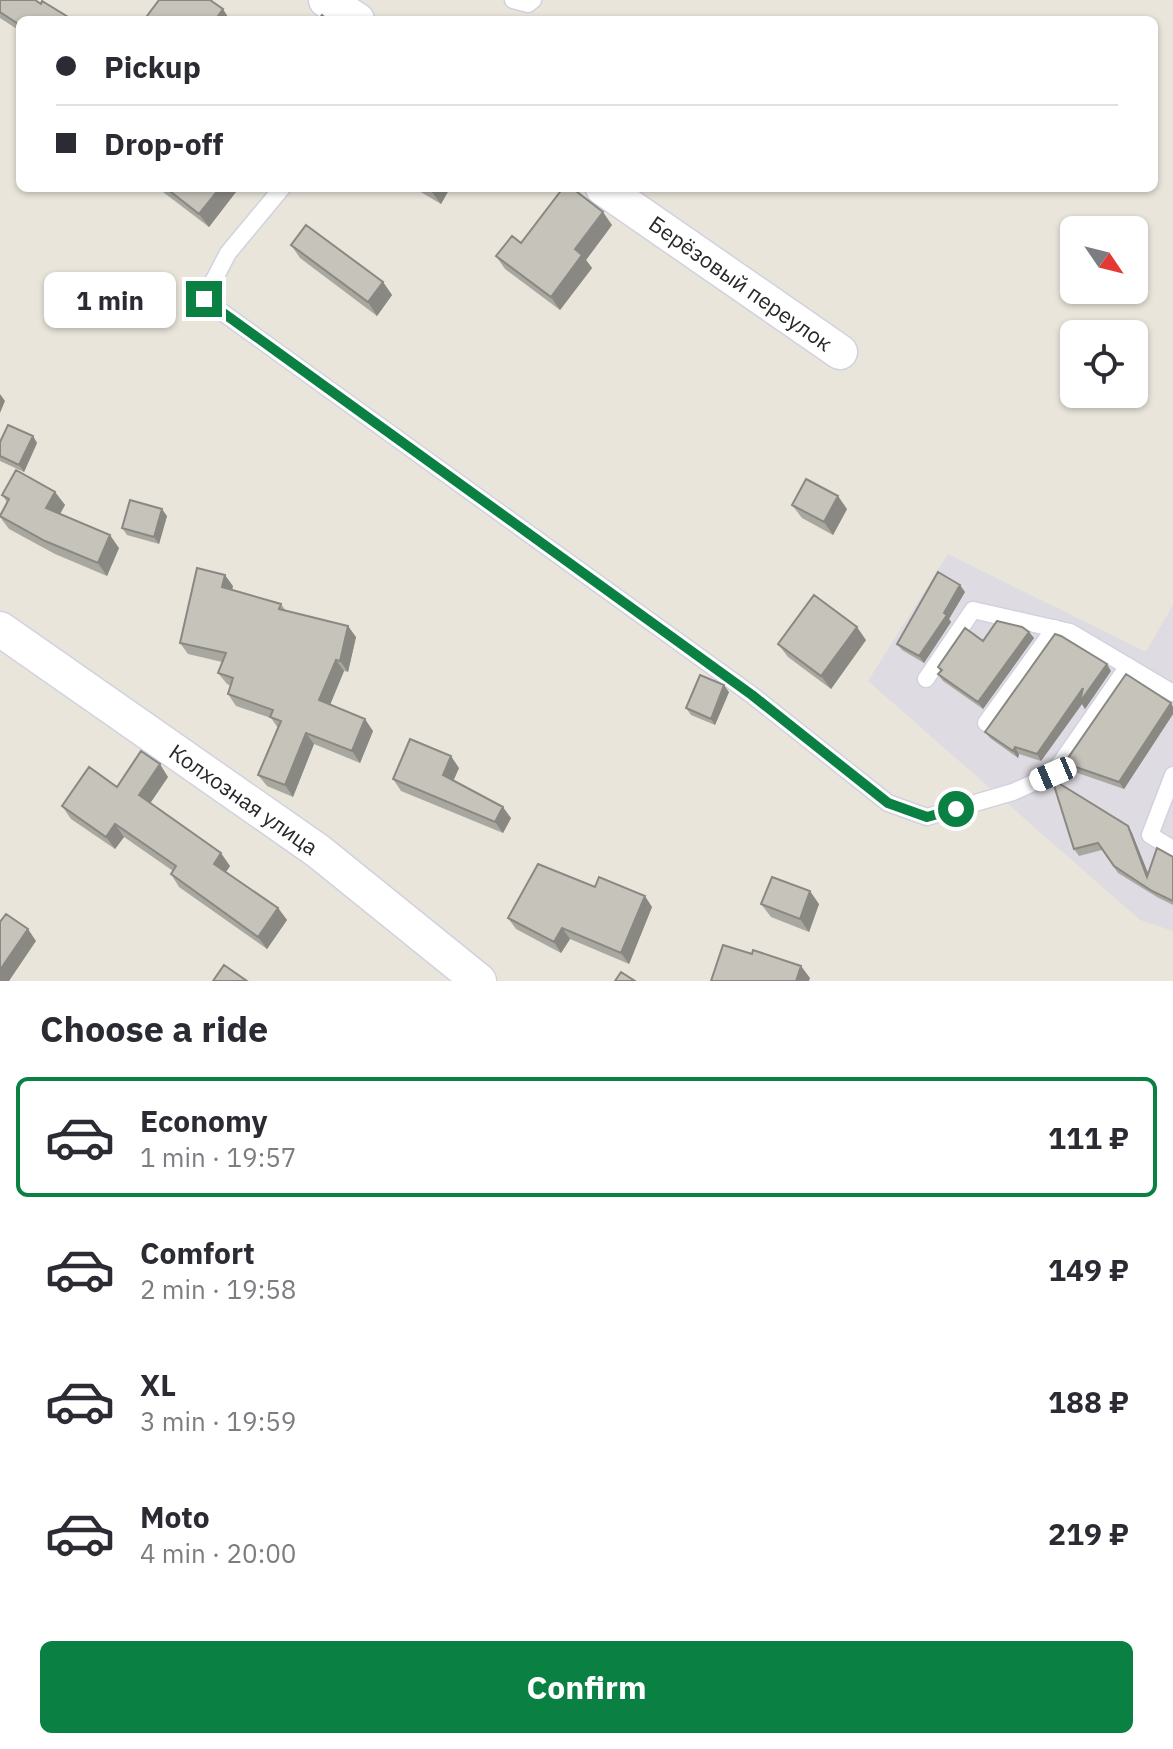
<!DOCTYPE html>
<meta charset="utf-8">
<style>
body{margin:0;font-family:"IBM Plex Sans",sans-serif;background:#f2f2f3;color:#2b2b33;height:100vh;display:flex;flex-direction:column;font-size:30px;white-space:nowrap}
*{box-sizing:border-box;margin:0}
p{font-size:26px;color:#7c7c81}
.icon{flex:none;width:44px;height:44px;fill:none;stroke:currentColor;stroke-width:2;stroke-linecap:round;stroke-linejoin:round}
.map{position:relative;height:981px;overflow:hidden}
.side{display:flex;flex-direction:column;background:#fff;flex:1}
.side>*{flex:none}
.banner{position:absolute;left:16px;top:16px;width:1142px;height:176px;border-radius:12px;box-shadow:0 2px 6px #0004;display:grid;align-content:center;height:176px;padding:0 40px;background:#fff}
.needle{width:52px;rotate:125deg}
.fabs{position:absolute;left:1060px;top:216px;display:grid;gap:16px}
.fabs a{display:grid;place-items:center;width:88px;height:88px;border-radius:12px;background:#fff;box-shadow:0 2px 6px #0004;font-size:40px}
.end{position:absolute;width:36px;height:36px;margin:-18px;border:10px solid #0b8043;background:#fff;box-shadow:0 0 0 4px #fff}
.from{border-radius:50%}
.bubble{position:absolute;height:56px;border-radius:12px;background:#fff;box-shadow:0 2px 6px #0004;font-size:26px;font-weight:800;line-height:56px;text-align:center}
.car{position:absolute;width:24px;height:48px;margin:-24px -12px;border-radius:10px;box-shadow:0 0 6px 2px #0007;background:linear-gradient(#fff 24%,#345 0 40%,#fff 0 76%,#345 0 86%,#fff 0)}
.banner b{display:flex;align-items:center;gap:28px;height:76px;font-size:30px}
.banner b+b{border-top:2px solid #e1e1e2}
.banner i{width:20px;height:20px;background:#2b2b33}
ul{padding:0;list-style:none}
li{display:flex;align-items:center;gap:24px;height:120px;margin:0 16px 12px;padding:0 24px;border:4px solid transparent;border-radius:12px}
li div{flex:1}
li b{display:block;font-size:30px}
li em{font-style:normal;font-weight:800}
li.active{border-color:#0b8043}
li>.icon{width:72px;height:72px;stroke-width:1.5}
h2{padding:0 40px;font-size:36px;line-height:96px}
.primary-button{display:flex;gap:16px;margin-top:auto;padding:16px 40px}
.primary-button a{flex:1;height:92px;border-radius:12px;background:#0b8043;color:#fff;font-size:32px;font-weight:800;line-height:92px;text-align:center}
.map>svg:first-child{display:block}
.industrial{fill:#dedbe2}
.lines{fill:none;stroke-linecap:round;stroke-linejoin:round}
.service-casing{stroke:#d1d2e0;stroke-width:19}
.minor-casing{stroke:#d1d2e0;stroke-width:37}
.service{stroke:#fff;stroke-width:16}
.minor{stroke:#fff;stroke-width:34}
.wall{fill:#a9a8a0}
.shaded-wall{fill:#8a8882}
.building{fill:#c5c3ba;stroke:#8a8882;stroke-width:2}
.route{stroke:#0b8043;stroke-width:10}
.labels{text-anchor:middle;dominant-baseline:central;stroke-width:6;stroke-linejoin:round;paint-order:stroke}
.street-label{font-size:22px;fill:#282828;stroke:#fff}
</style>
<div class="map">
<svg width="1173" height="981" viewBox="0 0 1173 981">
<rect width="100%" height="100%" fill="#e9e5db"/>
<!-- industrial -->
<path class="industrial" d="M948,554L1146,652L1173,605V931L1140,920L868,681Z"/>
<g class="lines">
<defs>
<path id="service" d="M513,0L528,4L533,0
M282,188L228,253L204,299L752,695L888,803L927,817L1013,792L1053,774L1128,666
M926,679L973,610L1070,632L1173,693
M986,723L1055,628
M1173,775L1150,835L1173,849"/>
<path id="minor" d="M326,0L357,20
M603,188L840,352
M0,629L318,851L479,981"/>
</defs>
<!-- service casing -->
<use href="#service" class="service-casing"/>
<!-- minor casing -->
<use href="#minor" class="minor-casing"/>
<!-- service -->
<use href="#service" class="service"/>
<!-- minor -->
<use href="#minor" class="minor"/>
</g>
<!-- wall -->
<path class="wall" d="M0,0L73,20H20V31L0,18Z
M160,188H239L209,227L163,192Z
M414,188H450L441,204Z
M612,225L586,260L592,268L560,310L505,269L496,256Z
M291,245L383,282L392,295L377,316L300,258Z
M33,436L37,443L24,472L0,461V442Z
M55,492L65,505L60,514L119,548L107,576L55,554L9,529L0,517L7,502L2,495Z
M792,505L847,509L833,535L802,518Z
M167,516L159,544L127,535L122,528Z
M233,586L232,590L281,604L286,611L356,637L348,672L344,671L330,705L373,731L360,763L314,744L293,797L267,786L258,775L278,728L271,718L236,706L228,694L231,686L227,684L218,673L222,662L188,654L180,643Z
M965,592L949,619L951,622L924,663L902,650L897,644Z
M1029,632L1034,638L983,709L943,681L938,674L940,671L938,667L983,641Z
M866,640L831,689L788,657L778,644Z
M1111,671L1085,709L1082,704L1041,761L1019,754L1018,758L990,738L985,732Z
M729,692L715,725L691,715L686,708Z
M1173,707V714L1124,789L1072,771L1067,764Z
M459,768L453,781L511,818L503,833L401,791L393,779Z
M168,777L150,803L230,866L226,872L278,908L287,920L267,949L179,887L171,874L173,871L124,837L115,849L71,819L62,806L117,787Z
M1128,826L1132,833L1148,874L1173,857V905L1157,897L1118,873L1102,850L1079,856L1074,849Z
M595,887L652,907L629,964L570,939L561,953L516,929L508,918Z
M761,904H819L809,932L771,917Z"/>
<!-- shaded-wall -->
<path class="shaded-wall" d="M223,9L230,20H215Z
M220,188H239L209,227L199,214Z
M433,188H450L441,204L431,191Z
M603,212L612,225L586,260L592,268L560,310L551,297L575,249Z
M383,282L392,295L377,316L368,302Z
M0,394L5,401L0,413Z
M33,436L37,443L24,472L19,465Z
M55,492L65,505L56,521L46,508Z
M838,496L847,509L833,535L824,522Z
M162,509L167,516L159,544L154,537Z
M110,535L119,548L107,576L98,563Z
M225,575L233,586L230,599L222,587Z
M960,585L965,592L949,619L951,622L924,663L919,656Z
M348,626L356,637L348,672L340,661Z
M857,627L866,640L831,689L821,676Z
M1029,632L1034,638L983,709L978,702Z
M336,660L344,671L327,712L319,700Z
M1107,664L1111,671L1085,709L1082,704L1041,761L1037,754L1083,688Z
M724,685L729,692L715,725L711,719Z
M1171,703L1173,707V714L1124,789L1119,782Z
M365,719L373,731L360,763L352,751Z
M306,733L314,744L293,797L285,785Z
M1015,747L1019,754L1018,758L1013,751Z
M451,756L459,768L451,786L443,775Z
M160,764L168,777L147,808L139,795Z
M503,807L511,818L503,833L495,822Z
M115,824L124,837L115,849L106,837Z
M1128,826L1132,833L1152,883L1147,877Z
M221,853L230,866L223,876L214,864Z
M810,891L819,904L809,932L800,919Z
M645,896L652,907L629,964L621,953Z
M278,908L287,920L267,949L258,937Z
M562,928L570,939L561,953L554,942Z
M28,929L36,941L9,981H0V970Z
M801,966L810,978L809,981H796Z"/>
<!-- building -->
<path class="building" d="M0,0H35L41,4L42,1L73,20H20V25L0,12Z
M159,0H210L223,9L215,20H144Z
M322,15L328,20H318Z
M166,188H220L199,214Z
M563,188H572L603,212L575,249L582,255L551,297L496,256L512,236L521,243Z
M306,225L383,282L368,302L291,245Z
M8,425L33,436L19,465L0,456V442Z
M16,470L55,492L46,508L110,535L98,563L45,541L0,516L9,499L2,495Z
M806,479L838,496L824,522L792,505Z
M130,500L162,509L154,537L122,528Z
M197,568L225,575L222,587L281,604L279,609L348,626L340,661L336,660L319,700L365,719L352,751L306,733L285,785L258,775L281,721L270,717L273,710L228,694L233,678L218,673L226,653L180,643Z
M938,572L960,585L944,613L947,615L919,656L897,644Z
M814,595L857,627L821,676L778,644Z
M997,621L1022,627L1029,632L978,702L938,674L942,670L938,667L965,628L983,641Z
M1055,634L1061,636L1107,664L1080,702L1083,688L1037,754L1015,747L1013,751L985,732Z
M1126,674L1171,703L1119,782L1067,764L1068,758Z
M700,675L724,685L711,719L686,708Z
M410,739L451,756L443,775L503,807L495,822L393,779Z
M141,751L160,764L139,795L221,853L214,864L278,908L258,937L171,874L176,866L115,824L106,837L62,806L89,767L117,787Z
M1052,779L1128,826L1147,877L1157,848L1173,857V901L1152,891L1114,866L1098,843L1074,849Z
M538,864L595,887L599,877L645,896L621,953L562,928L554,942L508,918Z
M772,877L810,891L800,919L761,904Z
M6,914L28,929L0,970V922Z
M723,945L752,954L753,950L801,966L796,981H711Z
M224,965L247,981H213Z
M621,972L635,981H615Z"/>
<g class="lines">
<!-- route -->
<path class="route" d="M204,299L752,695L888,803L927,817L956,809"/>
</g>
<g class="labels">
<!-- street labels -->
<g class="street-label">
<text transform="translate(741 283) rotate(35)">Берёзовый переулок</text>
<text transform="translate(244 799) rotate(35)">Колхозная улица</text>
</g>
</g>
</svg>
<div class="fabs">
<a><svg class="needle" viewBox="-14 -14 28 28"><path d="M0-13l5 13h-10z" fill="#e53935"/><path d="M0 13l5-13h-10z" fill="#7c7c81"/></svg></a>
<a><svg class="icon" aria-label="locate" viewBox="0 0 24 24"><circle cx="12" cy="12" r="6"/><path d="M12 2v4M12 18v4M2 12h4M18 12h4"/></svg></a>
</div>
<i class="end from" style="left:956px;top:809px"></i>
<i class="end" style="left:204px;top:299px"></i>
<div class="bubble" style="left:44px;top:272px;width:132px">1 min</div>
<i class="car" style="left:1053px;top:774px;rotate:247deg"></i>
<div class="banner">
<b><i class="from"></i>Pickup</b>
<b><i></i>Drop-off</b>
</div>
</div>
<section class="side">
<h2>Choose a ride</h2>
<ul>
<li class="active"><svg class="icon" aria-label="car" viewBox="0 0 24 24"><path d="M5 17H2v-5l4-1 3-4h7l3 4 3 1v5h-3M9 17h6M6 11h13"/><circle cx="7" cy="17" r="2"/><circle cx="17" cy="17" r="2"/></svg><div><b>Economy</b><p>1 min · 19:57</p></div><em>111 ₽</em></li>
<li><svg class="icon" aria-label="car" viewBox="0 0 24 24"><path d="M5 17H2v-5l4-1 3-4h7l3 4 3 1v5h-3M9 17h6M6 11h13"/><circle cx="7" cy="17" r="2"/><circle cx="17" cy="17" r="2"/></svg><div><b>Comfort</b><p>2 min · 19:58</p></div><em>149 ₽</em></li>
<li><svg class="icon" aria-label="car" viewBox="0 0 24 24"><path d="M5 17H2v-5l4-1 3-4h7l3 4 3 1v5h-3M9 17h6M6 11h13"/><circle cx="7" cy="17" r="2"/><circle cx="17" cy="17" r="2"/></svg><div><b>XL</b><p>3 min · 19:59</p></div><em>188 ₽</em></li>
<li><svg class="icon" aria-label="car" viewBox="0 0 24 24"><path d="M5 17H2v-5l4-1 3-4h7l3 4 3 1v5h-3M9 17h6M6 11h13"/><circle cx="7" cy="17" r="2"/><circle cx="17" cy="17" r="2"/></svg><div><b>Moto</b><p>4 min · 20:00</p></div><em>219 ₽</em></li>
</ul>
<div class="primary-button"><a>Confirm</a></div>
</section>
